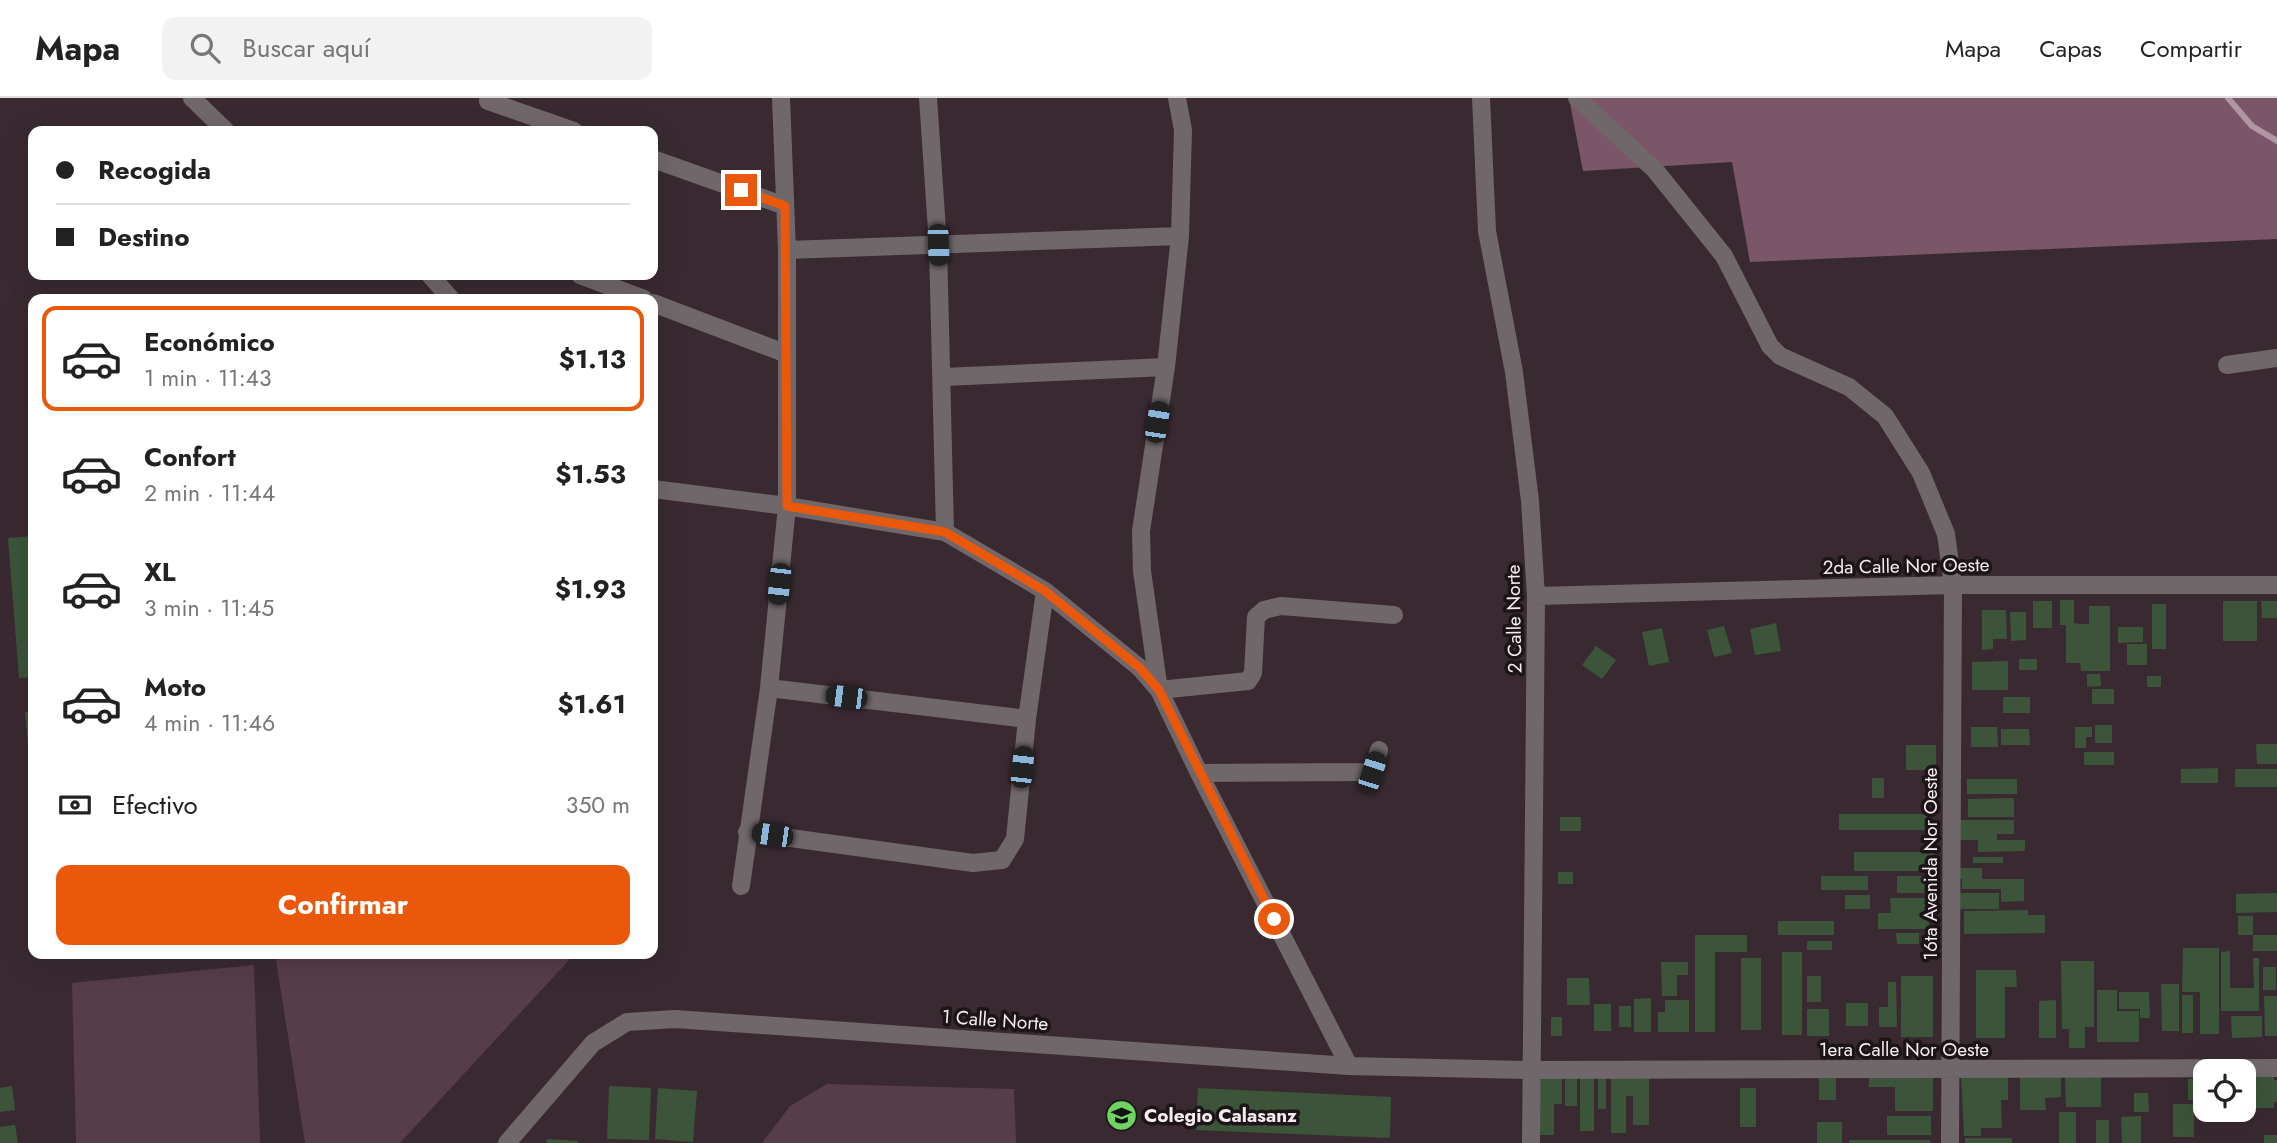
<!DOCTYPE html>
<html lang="es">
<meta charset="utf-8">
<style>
body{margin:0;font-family:Jost,sans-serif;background:#f2f2f2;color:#222;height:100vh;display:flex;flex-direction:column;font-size:26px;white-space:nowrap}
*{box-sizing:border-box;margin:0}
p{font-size:23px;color:#767676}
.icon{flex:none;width:38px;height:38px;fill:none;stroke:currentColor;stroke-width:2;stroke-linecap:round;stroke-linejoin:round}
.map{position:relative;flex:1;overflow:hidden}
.side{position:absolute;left:28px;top:196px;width:630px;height:665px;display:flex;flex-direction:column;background:#fff;border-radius:14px;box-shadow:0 7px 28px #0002}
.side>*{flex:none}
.banner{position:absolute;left:28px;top:28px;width:630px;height:154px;border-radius:14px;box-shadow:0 7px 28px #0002;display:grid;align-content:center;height:154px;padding:0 28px;background:#fff}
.controls{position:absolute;left:2193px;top:961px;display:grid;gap:14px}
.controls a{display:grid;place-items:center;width:63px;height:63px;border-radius:14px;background:#fff;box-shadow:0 7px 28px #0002;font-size:35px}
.end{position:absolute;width:32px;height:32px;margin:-16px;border:9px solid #ea580c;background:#fff;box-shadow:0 0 0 4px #fff}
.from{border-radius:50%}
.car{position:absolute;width:21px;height:42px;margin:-21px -10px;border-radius:9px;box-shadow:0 0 5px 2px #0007;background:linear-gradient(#222 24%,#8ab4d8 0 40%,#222 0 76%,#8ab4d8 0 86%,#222 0)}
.banner b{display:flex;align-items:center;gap:24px;height:66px;font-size:26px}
.banner b+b{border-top:2px solid #e0e0e0}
.banner i{width:18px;height:18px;background:#222}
ul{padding:12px 0 0;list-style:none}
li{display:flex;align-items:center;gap:21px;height:105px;margin:0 14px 10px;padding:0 14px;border:4px solid transparent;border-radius:14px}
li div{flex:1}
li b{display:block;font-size:26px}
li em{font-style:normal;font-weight:700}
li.active{border-color:#ea580c}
li>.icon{width:63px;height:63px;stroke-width:1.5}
.pay{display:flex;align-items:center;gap:18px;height:77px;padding:0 28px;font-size:26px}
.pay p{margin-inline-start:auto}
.cta{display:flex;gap:14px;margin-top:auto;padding:14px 28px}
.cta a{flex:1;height:80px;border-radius:14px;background:#ea580c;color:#fff;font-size:28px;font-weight:700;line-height:80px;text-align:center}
header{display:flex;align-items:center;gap:42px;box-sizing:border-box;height:98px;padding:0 35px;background:#fff;border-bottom:2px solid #e0e0e0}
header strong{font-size:33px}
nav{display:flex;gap:38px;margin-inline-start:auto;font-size:24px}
.search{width:490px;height:63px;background:#f2f2f2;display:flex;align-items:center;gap:18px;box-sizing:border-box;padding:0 24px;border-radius:14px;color:#767676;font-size:26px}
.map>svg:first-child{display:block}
.green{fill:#563d49}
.forest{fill:#7a5668}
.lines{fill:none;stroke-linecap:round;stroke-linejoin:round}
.stream{stroke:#b295a3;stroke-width:6}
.building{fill:#3c5439}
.street{stroke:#70676b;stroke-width:18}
.route{stroke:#ea580c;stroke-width:9}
.labels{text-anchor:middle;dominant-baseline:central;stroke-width:7;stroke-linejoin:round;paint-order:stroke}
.street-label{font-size:19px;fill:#f6ebf0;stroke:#1c1518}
.poi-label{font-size:19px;font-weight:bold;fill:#f6ebf0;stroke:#1c1518;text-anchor:start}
</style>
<header>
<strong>Mapa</strong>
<div class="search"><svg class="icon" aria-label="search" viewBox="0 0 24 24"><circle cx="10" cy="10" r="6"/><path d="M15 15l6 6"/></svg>Buscar aquí</div>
<nav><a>Mapa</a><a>Capas</a><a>Compartir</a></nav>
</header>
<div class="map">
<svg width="2277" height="1045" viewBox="0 0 2277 1045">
<rect width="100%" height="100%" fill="#392a31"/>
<!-- green -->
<path class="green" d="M275,856H542L571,860L400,1045H305Z
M254,867L260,1045H76L72,885Z
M827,986L1014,991L1016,1045H762L790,1008Z"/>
<!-- forest -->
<path class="forest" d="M1569,0H2277V141L1750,164L1732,64L1583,73Z"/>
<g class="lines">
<!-- stream -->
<path class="stream" d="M2228,0L2252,28L2277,43"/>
</g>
<!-- building -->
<path class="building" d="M33,438V579L19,580L8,440Z
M2060,502H2074V525L2080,526H2089V508H2110V573H2081L2080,565H2066V527H2060Z
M2033,503H2052V530H2033Z
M2223,503H2257V543H2223Z
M2261,503H2277V520H2262Z
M2152,506H2166V551H2152Z
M1982,512H2006L2007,541H1993V551L1982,552Z
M2010,514H2026V542L2011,543Z
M1776,525L1781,553L1755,557L1750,531Z
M1724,528L1732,555L1714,559L1707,532Z
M2118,529H2143V544L2118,545Z
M1662,530L1669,564L1649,568L1642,534Z
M2127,546H2147V567H2127Z
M1596,548L1616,562L1602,581L1582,567Z
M2019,561H2037V572H2019Z
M2008,563V592H1972V564Z
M2087,576H2100L2101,588L2087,589Z
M2147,578H2161V589H2147Z
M2092,591H2114V606H2092Z
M2003,599H2030V615H2003Z
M25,614H33V680H31Z
M2095,627H2112V645H2095Z
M1971,629H1997L1998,649H1971Z
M2075,629H2092V639H2086V650H2075Z
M2001,631H2029L2030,647H2001Z
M2256,646H2277V666H2257Z
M1906,647H1936V672H1906Z
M2084,654H2114V667H2084Z
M2218,670V685H2181V671Z
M2235,671H2277V689H2235Z
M1872,680H1884V700H1872Z
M1967,681H2017V696H1967Z
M2014,700V719H1968V701Z
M1839,716H1927V732H1839Z
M1560,719H1581V733H1560Z
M1959,722H2014V736H1997V742H2025V753L1978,754V742H1959Z
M1854,754H1934V773H1854Z
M1973,759H2003V765H1973Z
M1958,770H1982V781H2024V803L2001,804V791H1962V781H1958Z
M1558,774H1573V786H1558Z
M1821,778H1868V792H1821Z
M1897,778H1925V795H1897Z
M1959,795H1999V811H1959Z
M2277,795V814L2236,815V796Z
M1845,797H1870V811H1845Z
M1890,800H1929V831H1878V815H1891Z
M2028,812V817H2045V835L1964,836V813Z
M2238,818H2253V837H2238Z
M1778,823H1834V837H1778Z
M1896,835H1919V846H1897Z
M1695,837H1747V854H1715V934H1695Z
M2253,837H2277V853H2253Z
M1807,843H1832V852H1807Z
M2183,850H2219V936H2200V894H2182Z
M2230,853V890H2254L2253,860H2259V913H2221V854Z
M1782,854H1802V937H1782Z
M1741,860H1761V932H1741Z
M2061,863H2094V929H2085V950H2069V931H2062Z
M1661,864H1688V877H1677V898H1662Z
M2263,869H2276V892H2263Z
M1976,872H2016L2017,889H2005V940H1976Z
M1807,878H1821V904H1807Z
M1901,878H1933V939H1901Z
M1567,880H1589L1590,907H1567Z
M1888,884H1896L1897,929H1879V909H1888Z
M2161,886H2179V933H2162Z
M2097,892H2117V913H2139V944H2097Z
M2119,894H2149L2150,920H2140V911H2119Z
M2182,897H2193V935H2182Z
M2264,898H2277V938H2265Z
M1651,900V934H1634V901Z
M1665,902H1689V934H1658V914H1665Z
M2056,902V940H2039V903Z
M1846,905H1868V928H1846Z
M1594,906H1611V933H1594Z
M1619,908H1631V929H1619Z
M1807,911H1829V938H1807Z
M2231,918H2262V939L2232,940Z
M1551,919H1562V938H1551Z
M1869,973H1933V1013H1895V989H1869Z
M1580,974H1594V1033H1580Z
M2255,974H2274V982H2277V1004H2274V1010H2244V985H2255Z
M1565,975H1577V1008H1565Z
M1598,975H1606V1011H1598Z
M1961,976H2008V1002H2001L2002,1030H1981V1038H1964Z
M2061,976V999L2045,1000L2046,1012H2020V977Z
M1611,977H1649V1027H1633V998H1626V1035H1611Z
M2065,977H2101V1009H2066Z
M1539,978H1562V1006H1554V1037H1539Z
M1819,979H1836V1002H1819Z
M2188,981H2205V1002H2188Z
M12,988L15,1012L0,1014V990Z
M609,988L651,990L649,1042L607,1041Z
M658,990L697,993L693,1044L655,1041Z
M1198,990L1391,999L1390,1040L1196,1032Z
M1740,990H1756V1029H1740Z
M2134,995H2148L2149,1014H2134Z
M2173,1006H2194V1039H2173Z
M2059,1014H2076V1045H2059Z
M1887,1018H1931V1037H1887Z
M2141,1018V1045H2122L2121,1019Z
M2096,1022H2109V1045H2096Z
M1817,1024H1842V1045H1817Z
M15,1027L18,1045H0V1029Z
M2264,1037H2277V1045H2264Z
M1965,1040H2012V1045H1965Z
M547,1041L578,1043V1045H546Z
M1849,1042H1930V1045H1849Z"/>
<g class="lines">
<!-- street -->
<path class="street" d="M192,0L226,33
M928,0L938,147L945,434
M1177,0L1183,32L1180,138L1166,269L1141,433L1142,473L1159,592L1248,583L1253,575L1256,519L1264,512L1281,508L1394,517
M1481,0L1487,133L1514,274L1530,403L1536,498L1531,1045
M1577,0L1655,72L1724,158L1770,248L1780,258L1849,289L1885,318L1921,375L1946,436L1953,487L1950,1045
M488,3L574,33
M653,61L785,108
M787,152L1180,138
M430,177L451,201
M580,177L644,201
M653,205L787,256
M2227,267L2277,260
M943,279L1166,269
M653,391L787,408L945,434L1045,493L1140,570L1159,592L1199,675L1349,968
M1536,498L1953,487H2277
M769,590L1027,621
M1199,675L1372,674L1379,652
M747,734L973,765L1002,762L1015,741L1027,621L1045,493
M741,788L769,590L787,408V152L781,0
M507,1045L593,945L627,924L675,921L1349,968L1531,972L2277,970"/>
</g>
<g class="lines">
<!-- route -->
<path class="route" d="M741,92L785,108L787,408L945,434L1045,493L1140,570L1159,592L1274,821"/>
</g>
<!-- icons -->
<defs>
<symbol id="school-disc" viewBox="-11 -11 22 22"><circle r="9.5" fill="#6ed360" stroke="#1c1518"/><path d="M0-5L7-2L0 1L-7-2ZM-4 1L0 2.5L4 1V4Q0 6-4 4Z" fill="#111"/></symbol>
</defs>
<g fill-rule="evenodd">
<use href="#school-disc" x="1104" y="1000" width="35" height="35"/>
</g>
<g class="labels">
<!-- street labels -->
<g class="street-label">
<text transform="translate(1906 468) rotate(-1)">2da Calle Nor Oeste</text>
<text transform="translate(1514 521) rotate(-91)">2 Calle Norte</text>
<text transform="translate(1930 766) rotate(-90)">16ta Avenida Nor Oeste</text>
<text transform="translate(995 922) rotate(4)">1 Calle Norte</text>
<text x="1904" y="951">1era Calle Nor Oeste</text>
</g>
<!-- poi labels -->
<g class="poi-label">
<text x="1144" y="1017">Colegio Calasanz</text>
</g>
</g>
</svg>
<div class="controls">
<a><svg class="icon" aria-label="locate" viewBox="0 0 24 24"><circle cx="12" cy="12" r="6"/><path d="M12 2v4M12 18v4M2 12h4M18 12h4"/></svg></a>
</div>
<i class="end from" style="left:1274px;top:821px"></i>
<i class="end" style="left:741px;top:92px"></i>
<i class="car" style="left:938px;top:147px;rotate:178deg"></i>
<i class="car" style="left:1157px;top:324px;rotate:9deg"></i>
<i class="car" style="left:779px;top:486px;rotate:186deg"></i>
<i class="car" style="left:846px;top:599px;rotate:277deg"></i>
<i class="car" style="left:1022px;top:669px;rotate:6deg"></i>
<i class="car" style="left:1372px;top:674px;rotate:18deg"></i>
<i class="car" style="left:772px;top:737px;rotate:278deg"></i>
<div class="banner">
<b><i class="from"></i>Recogida</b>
<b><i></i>Destino</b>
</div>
<section class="side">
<ul>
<li class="active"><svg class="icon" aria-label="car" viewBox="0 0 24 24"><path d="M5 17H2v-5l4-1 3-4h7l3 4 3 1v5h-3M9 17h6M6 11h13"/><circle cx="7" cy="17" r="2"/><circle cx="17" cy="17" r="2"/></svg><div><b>Económico</b><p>1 min · 11:43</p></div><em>$1.13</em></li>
<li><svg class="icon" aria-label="car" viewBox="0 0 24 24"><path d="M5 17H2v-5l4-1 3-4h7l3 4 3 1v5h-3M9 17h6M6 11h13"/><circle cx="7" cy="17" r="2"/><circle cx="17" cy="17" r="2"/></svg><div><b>Confort</b><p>2 min · 11:44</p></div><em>$1.53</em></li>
<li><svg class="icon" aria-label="car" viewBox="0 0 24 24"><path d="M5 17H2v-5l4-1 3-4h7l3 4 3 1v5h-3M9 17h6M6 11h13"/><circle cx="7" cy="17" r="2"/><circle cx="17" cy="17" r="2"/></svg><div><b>XL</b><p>3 min · 11:45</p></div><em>$1.93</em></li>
<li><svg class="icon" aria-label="car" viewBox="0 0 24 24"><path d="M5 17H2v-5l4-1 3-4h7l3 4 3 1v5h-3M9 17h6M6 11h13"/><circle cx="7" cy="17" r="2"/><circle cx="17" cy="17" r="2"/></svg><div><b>Moto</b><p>4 min · 11:46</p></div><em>$1.61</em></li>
</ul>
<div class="pay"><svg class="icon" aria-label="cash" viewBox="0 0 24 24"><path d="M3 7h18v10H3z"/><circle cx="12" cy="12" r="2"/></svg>Efectivo<p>350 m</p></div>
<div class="cta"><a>Confirmar</a></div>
</section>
</div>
